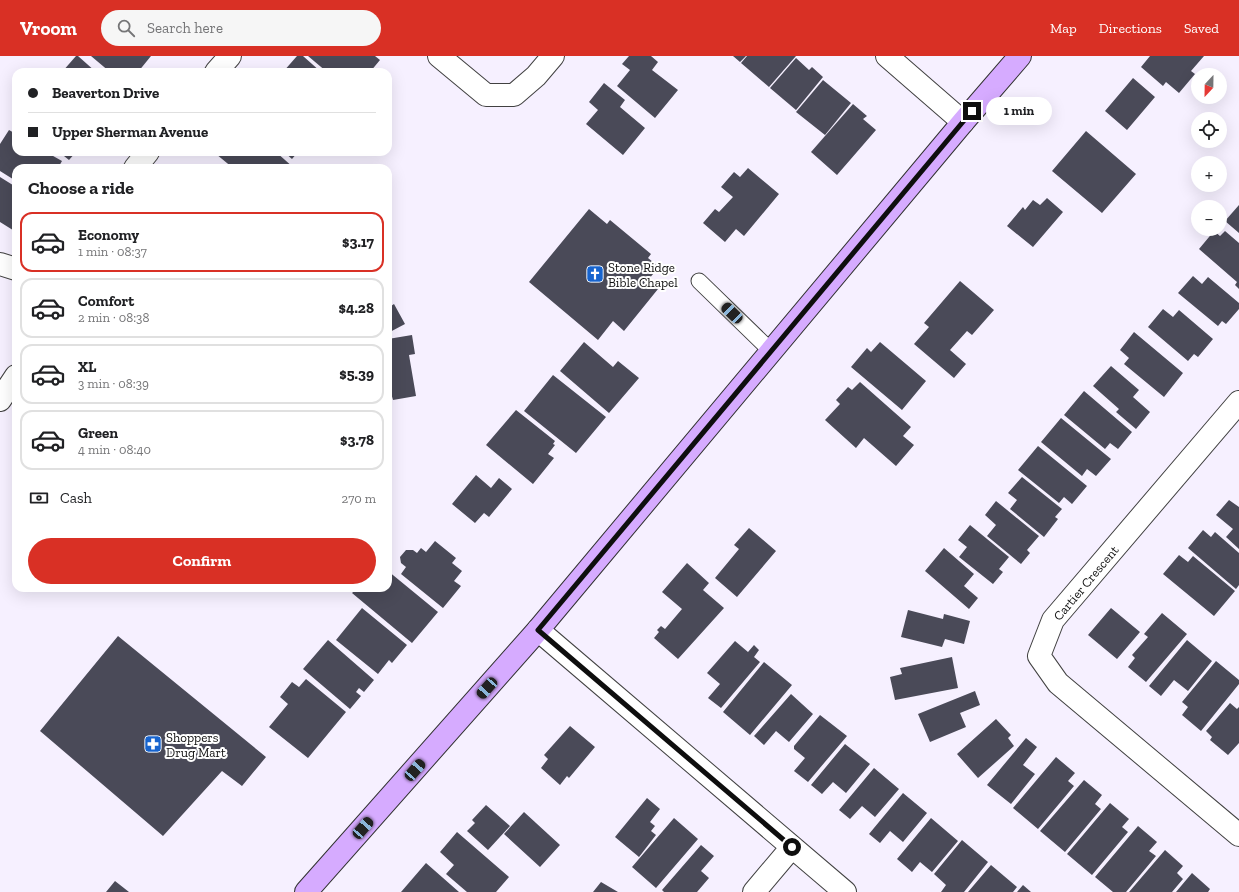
<!DOCTYPE html>
<meta charset="utf-8">
<style>
body{margin:0;font-family:"Zilla Slab",serif;background:#f6f6f6;color:#202124;height:100vh;display:flex;flex-direction:column;font-size:15px;white-space:nowrap}
*{box-sizing:border-box;margin:0}
p{font-size:13px;color:#757577}
.icon{flex:none;width:22px;height:22px;fill:none;stroke:currentColor;stroke-width:2;stroke-linecap:round;stroke-linejoin:round}
.map{position:relative;flex:1;overflow:hidden}
.panel{position:absolute;left:12px;top:108px;width:380px;height:428px;display:flex;flex-direction:column;background:#fff;border-radius:12px;box-shadow:0 4px 16px #0002}
.panel>*{flex:none}
.banner{position:absolute;left:12px;top:12px;width:380px;height:88px;border-radius:12px;box-shadow:0 4px 16px #0002;display:grid;align-content:center;height:88px;padding:0 16px;background:#fff}
.needle{width:26px;rotate:202deg}
.buttons{position:absolute;left:1191px;top:12px;display:grid;gap:8px}
.buttons a{display:grid;place-items:center;width:36px;height:36px;border-radius:50%;background:#fff;box-shadow:0 4px 16px #0002;font-size:20px}
.end{position:absolute;width:18px;height:18px;margin:-9px;border:5px solid #0e0e0e;background:#fff;box-shadow:0 0 0 2px #fff}
.from{border-radius:50%}
.bubble{position:absolute;height:28px;border-radius:14px;background:#fff;box-shadow:0 4px 16px #0002;font-size:13px;font-weight:700;line-height:28px;text-align:center}
.car{position:absolute;width:12px;height:24px;margin:-12px -6px;border-radius:5px;box-shadow:0 0 3px 1px #0007;background:linear-gradient(#222 24%,#8ab4d8 0 40%,#222 0 76%,#8ab4d8 0 86%,#222 0)}
.banner b{display:flex;align-items:center;gap:14px;height:38px;font-size:15px}
.banner b+b{border-top:1px solid #e0e0e0}
.banner i{width:10px;height:10px;background:#202124}
ul{padding:0;list-style:none}
li{display:flex;align-items:center;gap:12px;height:60px;margin:0 8px 6px;padding:0 8px;border:2px solid #e0e0e0;border-radius:12px}
li div{flex:1}
li b{display:block;font-size:15px}
li em{font-style:normal;font-weight:700}
li.on{border-color:#d93025}
li>.icon{width:36px;height:36px;stroke-width:1.5}
h2{padding:0 16px;font-size:18px;line-height:48px}
.pay{display:flex;align-items:center;gap:10px;height:44px;padding:0 16px;font-size:15px}
.pay p{margin-inline-start:auto}
.cta{display:flex;gap:8px;margin-top:auto;padding:8px 16px}
.cta a{flex:1;height:46px;border-radius:24px;background:#d93025;color:#fff;font-size:16px;font-weight:700;line-height:46px;text-align:center}
header{display:flex;align-items:center;gap:24px;box-sizing:border-box;height:56px;padding:0 20px;background:#d93025;color:#fff}
header strong{font-size:19px}
nav{display:flex;gap:22px;margin-inline-start:auto;font-size:14px}
.search{width:280px;height:36px;background:#f6f6f6;display:flex;align-items:center;gap:10px;box-sizing:border-box;padding:0 14px;border-radius:22px;color:#757577;font-size:15px}
.map>svg:first-child{display:block}
.building{fill:#4a4a58}
.lines{fill:none;stroke-linecap:round;stroke-linejoin:round}
.service-casing{stroke:#414141;stroke-width:17}
.minor-casing{stroke:#414141;stroke-width:24}
.secondary-casing{stroke:#303030;stroke-width:24}
.service{stroke:#fff;stroke-width:15}
.minor{stroke:#fff;stroke-width:22}
.secondary{stroke:#d6abff;stroke-width:22}
.route{stroke:#0e0e0e;stroke-width:5}
.labels{text-anchor:middle;dominant-baseline:central;stroke-width:4;stroke-linejoin:round;paint-order:stroke}
.poi-label{font-size:13px;fill:#0e0e0e;stroke:#fff;text-anchor:start}
.street-label{font-size:13px;fill:#0e0e0e;stroke:#fff}
</style>
<header>
<strong>Vroom</strong>
<div class="search"><svg class="icon" aria-label="search" viewBox="0 0 24 24"><circle cx="10" cy="10" r="6"/><path d="M15 15l6 6"/></svg>Search here</div>
<nav><a>Map</a><a>Directions</a><a>Saved</a></nav>
</header>
<div class="map">
<svg width="1239" height="836" viewBox="0 0 1239 836">
<rect width="100%" height="100%" fill="#f6f0ff"/>
<!-- building -->
<path class="building" d="M76,0H78L96,16H62Z
M91,0H151L138,16H110Z
M297,0H303L321,16H283Z
M308,0H375L380,4L370,16H327Z
M629,0H651L658,6L652,14L678,34L655,62L617,30L630,14L622,8Z
M733,0H746L740,6Z
M747,0H796L769,31L741,7Z
M1150,0H1204L1191,15L1195,18L1179,37L1166,26L1163,30L1141,11Z
M796,2L809,14L812,11L823,21L796,54L770,32Z
M1133,22L1155,41L1127,74L1105,55Z
M823,24L851,47L825,79L796,56Z
M604,27L625,44L620,51L645,72L623,99L586,68L598,54L589,46Z
M853,48L867,60L863,63L876,74L837,119L811,96Z
M9,74L16,78V96H46L62,105L58,112H16V125L0,115V88Z
M1086,75L1136,118L1102,157L1052,115Z
M59,96H76L69,104Z
M218,96H276L294,112H233L216,98Z
M284,96H298L292,103Z
M748,112L779,138L744,180L736,173L725,186L703,167L715,153L719,156L733,141L721,131L734,116L740,121Z
M0,121L16,131V176L0,166Z
M1047,142L1063,156L1033,191L1007,170L1023,151L1025,154L1033,144L1040,149Z
M1239,149V177L1225,165Z
M589,153L607,168L610,164L651,198L648,202L659,211L648,224L658,233L624,275L613,265L598,284L529,226Z
M1214,175L1220,180L1225,175L1239,187V233L1235,229L1237,226L1199,193Z
M1193,220L1202,228L1208,221L1239,247V253L1226,268L1222,265L1218,270L1178,237Z
M960,225L994,254L972,279L967,275L950,294L966,308L954,322L914,288L929,271L924,267Z
M394,248L405,268L388,277V252Z
M1163,253L1173,261L1179,254L1213,283L1198,301L1194,298L1188,305L1148,271Z
M1134,276L1183,317L1164,341L1124,308L1129,302L1120,294Z
M412,279L415,298L409,299L416,340L393,344L391,337H388V283Z
M584,286L613,311L618,305L639,322L609,357L560,315Z
M880,286L926,325L902,354L851,311L867,292L871,296Z
M1111,310L1139,334L1133,341L1150,356L1136,373L1116,356L1119,353L1093,330Z
M553,319L606,361L576,397L524,355Z
M860,326L911,371L903,380L914,389L896,410L864,382L856,392L825,364L840,348L836,344L848,331L852,334Z
M1084,335L1132,376L1118,393L1110,387L1105,393L1064,359Z
M516,354L555,385L553,388L555,389L548,398L554,402L533,428L486,389Z
M1061,362L1111,403L1096,420L1087,413L1082,420L1041,386Z
M1038,390L1087,430L1072,448L1064,441L1059,447L1018,414Z
M476,419L491,432L499,422L512,433L489,461L484,457L475,467L452,448Z
M1022,421L1062,453L1055,461L1058,463L1044,481L1010,453L1017,444L1008,437Z
M1229,444L1239,451V493L1226,481L1233,473L1216,459Z
M996,445L1039,480L1027,494L1030,497L1021,508L987,480L996,469L985,459Z
M970,469L1009,501L999,513L1003,516L993,528L959,501L967,491L958,484Z
M749,472L776,495L737,541L715,522L739,493L734,489Z
M1203,474L1211,481L1215,476L1239,497V529L1236,533L1188,492Z
M435,485L456,502L452,507L462,515L454,525L461,530L443,552L401,518L406,511L401,507L400,501L406,494H413L417,497L421,492L426,496Z
M944,492L974,518L964,530L978,542L969,553L925,515Z
M1179,499L1188,506L1193,500L1235,535L1214,560L1163,518Z
M687,507L709,527L703,534L724,552L678,603L654,582L659,576L657,574L661,570L665,573L682,553L662,536Z
M388,515L438,556L412,587L352,537L357,532H388Z
M362,552L407,589L392,607L389,604L378,618L336,584Z
M1111,552L1140,576L1117,603L1088,579Z
M908,554L943,563L944,558L970,565L964,588L945,583L942,591L901,581Z
M1162,557L1187,578L1146,626L1128,611L1135,602L1132,599L1148,581L1144,578Z
M118,580L266,701L242,730L222,715L163,780L40,675Z
M328,584L374,624L364,636L359,632L356,636L361,640L350,653L303,613Z
M1187,584L1212,605L1188,635L1174,624L1161,640L1149,630Z
M735,585L748,596L754,589L759,594L754,601L760,606L721,652L708,642L720,628L707,617Z
M952,601L958,632L895,644L890,621L902,618L900,612Z
M1216,605L1239,624V628L1201,675L1182,659L1188,651L1182,646Z
M764,606L792,629L750,679L723,656Z
M306,623L346,656L308,702L269,671L288,648L280,641L292,626L299,631Z
M975,635L980,649L960,657L966,671L930,686L918,658Z
M791,638L813,658L789,686L776,675L764,689L754,680Z
M1230,647L1237,653L1239,651V687L1228,699L1210,684L1212,681L1206,675Z
M820,659L847,680L808,726L794,715L805,702L794,693V690Z
M996,663L1011,679L1008,682L1014,690L978,722L957,698Z
M570,670L595,691L569,722L567,720L560,729L541,712L548,703L544,699Z
M1026,682L1037,691L1023,709L1035,718L1011,748L987,729Z
M845,688L870,708L846,737L833,726L822,738L811,729Z
M1056,701L1075,717L1068,725L1074,730L1038,773L1013,752Z
M874,712L899,733L875,761L862,750L850,763L839,754Z
M1084,724L1102,739L1095,748L1101,753L1065,796L1040,775Z
M903,737L927,757L903,786L890,775L880,787L869,778Z
M647,742L660,753L650,766L655,770L651,775L656,779L639,801L615,781Z
M1110,747L1129,763L1122,771L1128,776L1092,819L1067,798Z
M486,749L510,770L488,794L467,775L475,767L472,764Z
M524,756L560,789L540,811L504,778Z
M674,762L698,783L656,832L632,811Z
M931,762L958,785L932,816L920,806L912,816L897,803Z
M1138,770L1157,786L1149,795L1156,800L1126,836H1113L1095,821Z
M457,776L509,821L496,836H467L446,818L454,809L440,796Z
M962,784L988,806L964,836H941L946,829L934,818Z
M701,789L714,800L701,815L709,822L697,836H664L662,834Z
M1165,794L1183,810L1177,817L1183,823L1172,836H1129Z
M426,807L459,836H401Z
M991,809L1017,831L1013,836H968Z
M1192,817L1210,833L1208,836H1176Z
M115,825L129,836H106Z
M601,826L618,836H593Z
M1023,829L1031,836H1017Z"/>
<g class="lines">
<defs>
<path id="service" d="M699,225L771,295"/>
<path id="minor" d="M439,0L486,39H514L536,20L553,0
M887,0L963,66
M216,16L230,0
M135,112L148,96
M0,208L16,213
M0,344L16,320
M1239,346L1053,564L1039,600L1058,627L1239,779
M538,574L845,836
M754,836L792,791"/>
<path id="secondary" d="M306,836L538,574L963,66L1020,0"/>
</defs>
<!-- service casing -->
<use href="#service" class="service-casing"/>
<!-- minor casing -->
<use href="#minor" class="minor-casing"/>
<!-- secondary casing -->
<use href="#secondary" class="secondary-casing"/>
<!-- service -->
<use href="#service" class="service"/>
<!-- minor -->
<use href="#minor" class="minor"/>
<!-- secondary -->
<use href="#secondary" class="secondary"/>
</g>
<g class="lines">
<!-- route -->
<path class="route" d="M792,791L538,574L972,55"/>
</g>
<!-- icons -->
<defs>
<symbol id="church-square" viewBox="-11 -11 22 22"><rect x="-9" y="-9" width="18" height="18" rx="4" fill="#1764ce" stroke="#fff"/><path d="M-1.2-6h2.4v3.5h3.3v2.4h-3.3V6h-2.4V-.1h-3.3v-2.4h3.3Z" fill="#fff"/></symbol>
<symbol id="pharmacy-square" viewBox="-11 -11 22 22"><rect x="-9" y="-9" width="18" height="18" rx="4" fill="#1764ce" stroke="#fff"/><path d="M-2-6h4v4h4v4h-4v4h-4v-4h-4v-4h4Z" fill="#fff"/></symbol>
</defs>
<g fill-rule="evenodd">
<use href="#church-square" x="585" y="208" width="20" height="20"/>
<use href="#pharmacy-square" x="143" y="678" width="20" height="20"/>
</g>
<g class="labels">
<!-- poi labels -->
<g class="poi-label">
<text x="608" y="211">Stone Ridge<tspan x="608" dy="15">Bible Chapel</tspan></text>
<text x="166" y="681">Shoppers<tspan x="166" dy="15">Drug Mart</tspan></text>
</g>
<!-- street labels -->
<g class="street-label">
<text transform="translate(1086 527) rotate(-50)">Cartier Crescent</text>
</g>
</g>
</svg>
<div class="buttons">
<a><svg class="needle" viewBox="-14 -14 28 28"><path d="M0-13l5 13h-10z" fill="#e53935"/><path d="M0 13l5-13h-10z" fill="#757577"/></svg></a>
<a><svg class="icon" aria-label="locate" viewBox="0 0 24 24"><circle cx="12" cy="12" r="6"/><path d="M12 2v4M12 18v4M2 12h4M18 12h4"/></svg></a>
<a>+</a>
<a>−</a>
</div>
<i class="end from" style="left:792px;top:791px"></i>
<i class="end" style="left:972px;top:55px"></i>
<div class="bubble" style="left:986px;top:41px;width:66px">1 min</div>
<i class="car" style="left:732px;top:257px;rotate:314deg"></i>
<i class="car" style="left:487px;top:632px;rotate:222deg"></i>
<i class="car" style="left:415px;top:714px;rotate:41deg"></i>
<i class="car" style="left:363px;top:772px;rotate:41deg"></i>
<div class="banner">
<b><i class="from"></i>Beaverton Drive</b>
<b><i></i>Upper Sherman Avenue</b>
</div>
<section class="panel">
<h2>Choose a ride</h2>
<ul>
<li class="on"><svg class="icon" aria-label="car" viewBox="0 0 24 24"><path d="M5 17H2v-5l4-1 3-4h7l3 4 3 1v5h-3M9 17h6M6 11h13"/><circle cx="7" cy="17" r="2"/><circle cx="17" cy="17" r="2"/></svg><div><b>Economy</b><p>1 min · 08:37</p></div><em>$3.17</em></li>
<li><svg class="icon" aria-label="car" viewBox="0 0 24 24"><path d="M5 17H2v-5l4-1 3-4h7l3 4 3 1v5h-3M9 17h6M6 11h13"/><circle cx="7" cy="17" r="2"/><circle cx="17" cy="17" r="2"/></svg><div><b>Comfort</b><p>2 min · 08:38</p></div><em>$4.28</em></li>
<li><svg class="icon" aria-label="car" viewBox="0 0 24 24"><path d="M5 17H2v-5l4-1 3-4h7l3 4 3 1v5h-3M9 17h6M6 11h13"/><circle cx="7" cy="17" r="2"/><circle cx="17" cy="17" r="2"/></svg><div><b>XL</b><p>3 min · 08:39</p></div><em>$5.39</em></li>
<li><svg class="icon" aria-label="car" viewBox="0 0 24 24"><path d="M5 17H2v-5l4-1 3-4h7l3 4 3 1v5h-3M9 17h6M6 11h13"/><circle cx="7" cy="17" r="2"/><circle cx="17" cy="17" r="2"/></svg><div><b>Green</b><p>4 min · 08:40</p></div><em>$3.78</em></li>
</ul>
<div class="pay"><svg class="icon" aria-label="cash" viewBox="0 0 24 24"><path d="M3 7h18v10H3z"/><circle cx="12" cy="12" r="2"/></svg>Cash<p>270 m</p></div>
<div class="cta"><a>Confirm</a></div>
</section>
</div>
